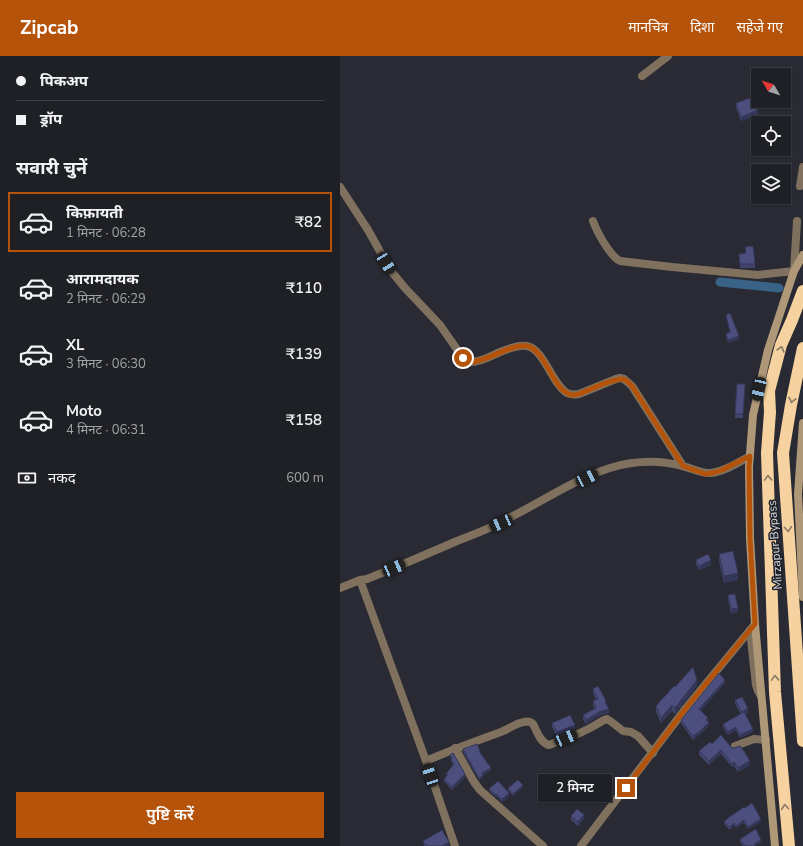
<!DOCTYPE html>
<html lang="hi">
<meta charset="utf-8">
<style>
body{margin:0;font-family:"Nunito Sans","Noto Sans Devanagari",sans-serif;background:#27282e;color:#f1f3f6;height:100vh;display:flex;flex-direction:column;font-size:15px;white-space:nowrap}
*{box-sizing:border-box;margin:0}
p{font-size:13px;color:#a1a3a7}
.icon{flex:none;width:22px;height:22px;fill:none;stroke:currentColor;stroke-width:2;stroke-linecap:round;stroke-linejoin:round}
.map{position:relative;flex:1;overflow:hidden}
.sheet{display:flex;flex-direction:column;background:#1f2026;width:340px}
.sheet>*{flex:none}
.hud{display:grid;align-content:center;height:88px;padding:0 16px;background:#1f2026}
.needle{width:26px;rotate:309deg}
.buttons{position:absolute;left:411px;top:12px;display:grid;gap:8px}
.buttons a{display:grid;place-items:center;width:40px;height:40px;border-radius:0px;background:#1f2026;box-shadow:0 1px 3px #0004,0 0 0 1px #3c3e43;font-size:20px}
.end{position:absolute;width:18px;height:18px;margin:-9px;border:5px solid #b45309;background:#fff;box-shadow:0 0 0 2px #fff}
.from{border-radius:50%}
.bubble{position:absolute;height:28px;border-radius:0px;background:#1f2026;box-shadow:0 1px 3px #0004,0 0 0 1px #3c3e43;font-size:13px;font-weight:600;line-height:28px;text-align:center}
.car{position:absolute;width:12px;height:24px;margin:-12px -6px;border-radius:5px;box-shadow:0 0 3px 1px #0007;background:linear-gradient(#222 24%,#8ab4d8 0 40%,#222 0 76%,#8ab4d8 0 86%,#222 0)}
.hud b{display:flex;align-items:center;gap:14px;height:38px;font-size:15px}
.hud b+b{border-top:1px solid #3c3e43}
.hud i{width:10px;height:10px;background:#f1f3f6}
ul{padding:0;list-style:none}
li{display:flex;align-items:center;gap:12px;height:60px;margin:0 8px 6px;padding:0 8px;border:2px solid transparent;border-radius:0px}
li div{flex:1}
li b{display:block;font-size:15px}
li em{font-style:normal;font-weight:600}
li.selected{border-color:#b45309}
li>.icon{width:36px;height:36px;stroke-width:1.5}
h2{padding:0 16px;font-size:18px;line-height:48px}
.pay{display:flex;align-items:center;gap:10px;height:44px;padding:0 16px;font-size:15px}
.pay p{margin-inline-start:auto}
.cta{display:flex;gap:8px;margin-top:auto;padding:8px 16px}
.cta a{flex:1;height:46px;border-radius:0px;background:#b45309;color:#fff;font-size:16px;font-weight:600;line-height:46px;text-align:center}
header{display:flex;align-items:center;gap:24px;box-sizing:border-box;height:56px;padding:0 20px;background:#b45309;color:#fff}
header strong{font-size:19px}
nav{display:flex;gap:22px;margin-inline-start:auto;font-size:14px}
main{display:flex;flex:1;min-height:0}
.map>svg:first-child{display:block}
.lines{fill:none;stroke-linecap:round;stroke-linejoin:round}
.canal{stroke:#396287;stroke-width:9}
.street{stroke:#7f715d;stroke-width:8}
.secondary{stroke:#ae9878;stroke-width:8}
.highway{stroke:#f5d29f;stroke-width:12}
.wall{fill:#41446c}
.shaded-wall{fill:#353758}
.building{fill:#4c4f7d;stroke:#353758}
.oneway{stroke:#8a7964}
.route{stroke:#b45309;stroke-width:5}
.labels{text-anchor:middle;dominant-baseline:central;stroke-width:3;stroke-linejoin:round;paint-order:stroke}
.street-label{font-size:12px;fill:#dbdce2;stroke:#1f2029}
</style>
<header>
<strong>Zipcab</strong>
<nav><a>मानचित्र</a><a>दिशा</a><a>सहेजे गए</a></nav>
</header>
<main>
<section class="sheet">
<div class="hud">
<b><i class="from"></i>पिकअप</b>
<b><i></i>ड्रॉप</b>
</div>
<h2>सवारी चुनें</h2>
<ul>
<li class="selected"><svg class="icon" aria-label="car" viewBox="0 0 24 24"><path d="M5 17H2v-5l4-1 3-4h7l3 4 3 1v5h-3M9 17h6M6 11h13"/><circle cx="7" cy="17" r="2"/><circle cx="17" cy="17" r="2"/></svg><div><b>किफ़ायती</b><p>1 मिनट · 06:28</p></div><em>₹82</em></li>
<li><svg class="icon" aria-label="car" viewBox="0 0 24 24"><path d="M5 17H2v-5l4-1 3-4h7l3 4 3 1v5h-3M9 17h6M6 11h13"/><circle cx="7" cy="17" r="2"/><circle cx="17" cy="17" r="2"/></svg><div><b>आरामदायक</b><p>2 मिनट · 06:29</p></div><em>₹110</em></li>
<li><svg class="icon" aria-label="car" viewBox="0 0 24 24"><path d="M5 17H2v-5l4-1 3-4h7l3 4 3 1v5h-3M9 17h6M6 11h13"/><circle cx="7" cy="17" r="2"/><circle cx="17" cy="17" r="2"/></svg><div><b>XL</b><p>3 मिनट · 06:30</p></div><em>₹139</em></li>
<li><svg class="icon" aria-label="car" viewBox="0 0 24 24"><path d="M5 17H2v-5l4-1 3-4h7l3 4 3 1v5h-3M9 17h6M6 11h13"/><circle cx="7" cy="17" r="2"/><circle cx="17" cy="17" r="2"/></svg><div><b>Moto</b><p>4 मिनट · 06:31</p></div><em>₹158</em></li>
</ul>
<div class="pay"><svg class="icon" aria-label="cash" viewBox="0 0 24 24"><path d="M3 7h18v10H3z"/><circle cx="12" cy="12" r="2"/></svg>नकद<p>600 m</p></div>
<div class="cta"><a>पुष्टि करें</a></div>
</section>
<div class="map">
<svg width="463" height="790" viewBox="0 0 463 790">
<rect width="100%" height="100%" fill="#292a33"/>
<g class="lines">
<!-- canal -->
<path class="canal" d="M380,226L439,232"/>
<!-- street -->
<path class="street" d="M302,20L328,0
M460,130L463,111
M0,131L28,174L51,215L65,232L100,269L123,302C126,305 128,306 131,306C141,306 151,300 160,296C165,294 170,292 175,291C179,290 183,289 187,290C204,293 212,328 227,337C231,339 234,339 239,338L276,323L280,322L284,323L292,330L343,410
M253,165C257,176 270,200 280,205L332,211L418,219L454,215L457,165
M20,524L86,705L115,790
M0,532L20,524L27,523C57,511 87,498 117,485C132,479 147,474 161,466C197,449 232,424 270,412C293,405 319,404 342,410C352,412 361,418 371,417C384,416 399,406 410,400
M410,574L416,629L418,635L421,640
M395,690L414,683L426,684
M115,692L134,726L140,734L203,790
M86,705C111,694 136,685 161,676C169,673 176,667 184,666C188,665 190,665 193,668C197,675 200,687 209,689L240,677L252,671L264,664L267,663L273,667L283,675L291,676L298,680L313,697
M241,790L346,652L415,568"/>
<!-- secondary -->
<path class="secondary" d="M463,367L458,438L463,541
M435,790L415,568L410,482L409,411L413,359L428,294L454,215L463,199"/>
<!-- highway -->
<path class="highway" d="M463,292L451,349L443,397L463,685
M449,790L435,636L427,397L430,356L429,335L441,289L452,264L463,235"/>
</g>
<!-- wall -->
<path class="wall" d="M396,47L418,59L401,65L396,52Z
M414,130L418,141H422L417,143L414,134Z
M405,191L415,208V212H400L399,198L405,197Z
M386,259L399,283L388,287L386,280V278L390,277L386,261Z
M397,328H405L403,362H395Z
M379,498L398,524L384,527L379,505Z
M356,504L371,509L359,514L356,508Z
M388,539L398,556L391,558L388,544Z
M385,627L360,655L368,665L369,669L359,679L353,684L341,667V664Z
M357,630L335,658L332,655L321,667L316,656V650L335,631Z
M253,633L266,648L269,657L261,659L246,668L243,663V659L254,653L253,649V645L256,644L253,637Z
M395,644L408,657L405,659L413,676L400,682L396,674L388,679L383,671V668L401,658L395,648Z
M212,667L235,673L217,680L212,671Z
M372,688L391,691L410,709L398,716L394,710L392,711L381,698L369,709L359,699V695Z
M123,693L140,697L151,714L143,719V721L139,724L123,696Z
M110,699L125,721L112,734L104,725V723L106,720V718L113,709L111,705Z
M183,731L173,740L168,734V732Z
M149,733L169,740L162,746L157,740L156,741L149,735Z
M231,760L244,763L238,770L231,764Z
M388,762L421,766L408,773L404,767L396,772L394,769L390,774L384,768V766Z
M400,783L421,786L415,790H403L400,786Z
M83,785L109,790H84Z"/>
<!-- shaded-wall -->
<path class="shaded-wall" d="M418,54V59L401,65V61Z
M417,138H418V141H422L417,143Z
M399,280V283L388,287V284Z
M371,504V509L359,514V510Z
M398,517V524L384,527V520Z
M398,552V556L391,558V553Z
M357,624V630L335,658V652Z
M385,624V627L359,657V653Z
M332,649V655L321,667V662Z
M408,652V657L402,660V656Z
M269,653V657L261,659L246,668V664L261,655Z
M369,666V669L359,679L353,684V680Z
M235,669V673L217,680V676Z
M396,671V674L388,679V676Z
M413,673V676L400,682V679Z
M381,694V698L369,709V705Z
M410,705V709L398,716V712Z
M394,706V710L392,711V708Z
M151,712V714L142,719V717Z
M125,718V721L112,734V731Z
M143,719V721L139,724V722Z
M183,729V731L173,740V738Z
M169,737V740L162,746V743Z
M244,759V763L238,770V766Z
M421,763V766L408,773V771Z
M404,764V767L396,772V770Z
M394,767V769L390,774V771Z
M421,784V786L414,790V788Z
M109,786V790H102Z"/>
<!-- building -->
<path class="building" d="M413,41L418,54L401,61L396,47Z
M429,60L431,67H418V68L417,63Z
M418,128V138H417L414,130Z
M413,190L415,208H400L399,198L406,197L405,191Z
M390,257L399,280L388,284L386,278L390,276L386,259Z
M397,328H405L403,358H395Z
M393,495L398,517L384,520L379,498Z
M368,498L371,504L359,510L356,504Z
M395,538L398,552L391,553L388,539Z
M353,611L357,624L335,652L332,649L321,662L316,650L334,630L335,631Z
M379,617L385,624L359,653L368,662L366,664L369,666L359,676L353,680L341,664Z
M258,630L266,645L265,646L269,653L261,655L246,664L243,659L256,652L253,645L258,643L253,633Z
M402,641L408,652L402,656L395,644Z
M404,656L413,673L400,679L396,671L388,676L383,668Z
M230,659L235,669L217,676L212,667Z
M381,679L391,691L394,692L400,690L404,695L410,705L398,712L394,706L392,708L381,694L369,705L359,695L370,686L372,688Z
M137,688L140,695H139L151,712L142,717L143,719L139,722L123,693Z
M113,697L125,718L112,731L104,723L108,719L106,718L109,714L114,708L111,703L112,702L110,699Z
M178,724L183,729L173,738L168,732Z
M158,725L169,737L162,743L157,738L156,739L149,733Z
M412,747L421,763L408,771L404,764L396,770L394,767L390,771L384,766L388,762L404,751L405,752Z
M237,753L244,759L238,766L231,760Z
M416,773L421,784L414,788L415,790H405L400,783Z
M102,774L109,786L102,790H86L83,785Z"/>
<!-- one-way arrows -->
<defs><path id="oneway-chevron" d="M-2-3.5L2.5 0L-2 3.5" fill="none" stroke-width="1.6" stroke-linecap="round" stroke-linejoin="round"/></defs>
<g class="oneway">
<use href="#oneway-chevron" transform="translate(441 293) rotate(-74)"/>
<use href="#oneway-chevron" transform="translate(452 344) rotate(102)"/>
<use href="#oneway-chevron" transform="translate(428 422) rotate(-92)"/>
<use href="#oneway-chevron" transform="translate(448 473) rotate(86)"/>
<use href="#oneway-chevron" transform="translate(435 622) rotate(-92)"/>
<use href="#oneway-chevron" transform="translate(445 751) rotate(-95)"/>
</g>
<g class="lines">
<!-- route -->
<path class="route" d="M123,302C126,305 128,306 131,306C143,306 162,294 175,291C179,290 183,289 187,290C206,294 213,336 232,339C235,339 237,338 239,338C247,335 274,322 282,323C286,323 289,327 292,330L343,410L365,418L373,417L382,414L410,400L409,411L410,482L415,568L346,652L286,732"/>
</g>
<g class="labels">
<!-- street labels -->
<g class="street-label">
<text transform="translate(435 489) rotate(-94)">Mirzapur Bypass</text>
</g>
</g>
</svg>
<div class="buttons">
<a><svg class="needle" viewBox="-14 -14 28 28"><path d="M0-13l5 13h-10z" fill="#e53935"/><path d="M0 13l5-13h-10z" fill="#a1a3a7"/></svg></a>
<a><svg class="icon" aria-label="locate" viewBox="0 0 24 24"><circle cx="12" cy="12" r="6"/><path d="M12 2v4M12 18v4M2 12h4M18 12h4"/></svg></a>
<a><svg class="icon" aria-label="layers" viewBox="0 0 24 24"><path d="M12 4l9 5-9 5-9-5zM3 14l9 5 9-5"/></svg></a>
</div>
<i class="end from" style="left:123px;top:302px"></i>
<i class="end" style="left:286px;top:732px"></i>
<div class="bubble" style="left:198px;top:718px;width:74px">2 मिनट</div>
<i class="car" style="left:46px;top:207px;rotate:148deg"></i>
<i class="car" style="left:419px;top:333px;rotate:193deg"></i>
<i class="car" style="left:247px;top:422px;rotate:64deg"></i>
<i class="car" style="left:161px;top:467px;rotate:247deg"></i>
<i class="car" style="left:54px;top:512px;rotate:67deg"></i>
<i class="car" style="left:226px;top:682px;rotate:67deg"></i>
<i class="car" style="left:90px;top:719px;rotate:341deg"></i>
</div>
</main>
